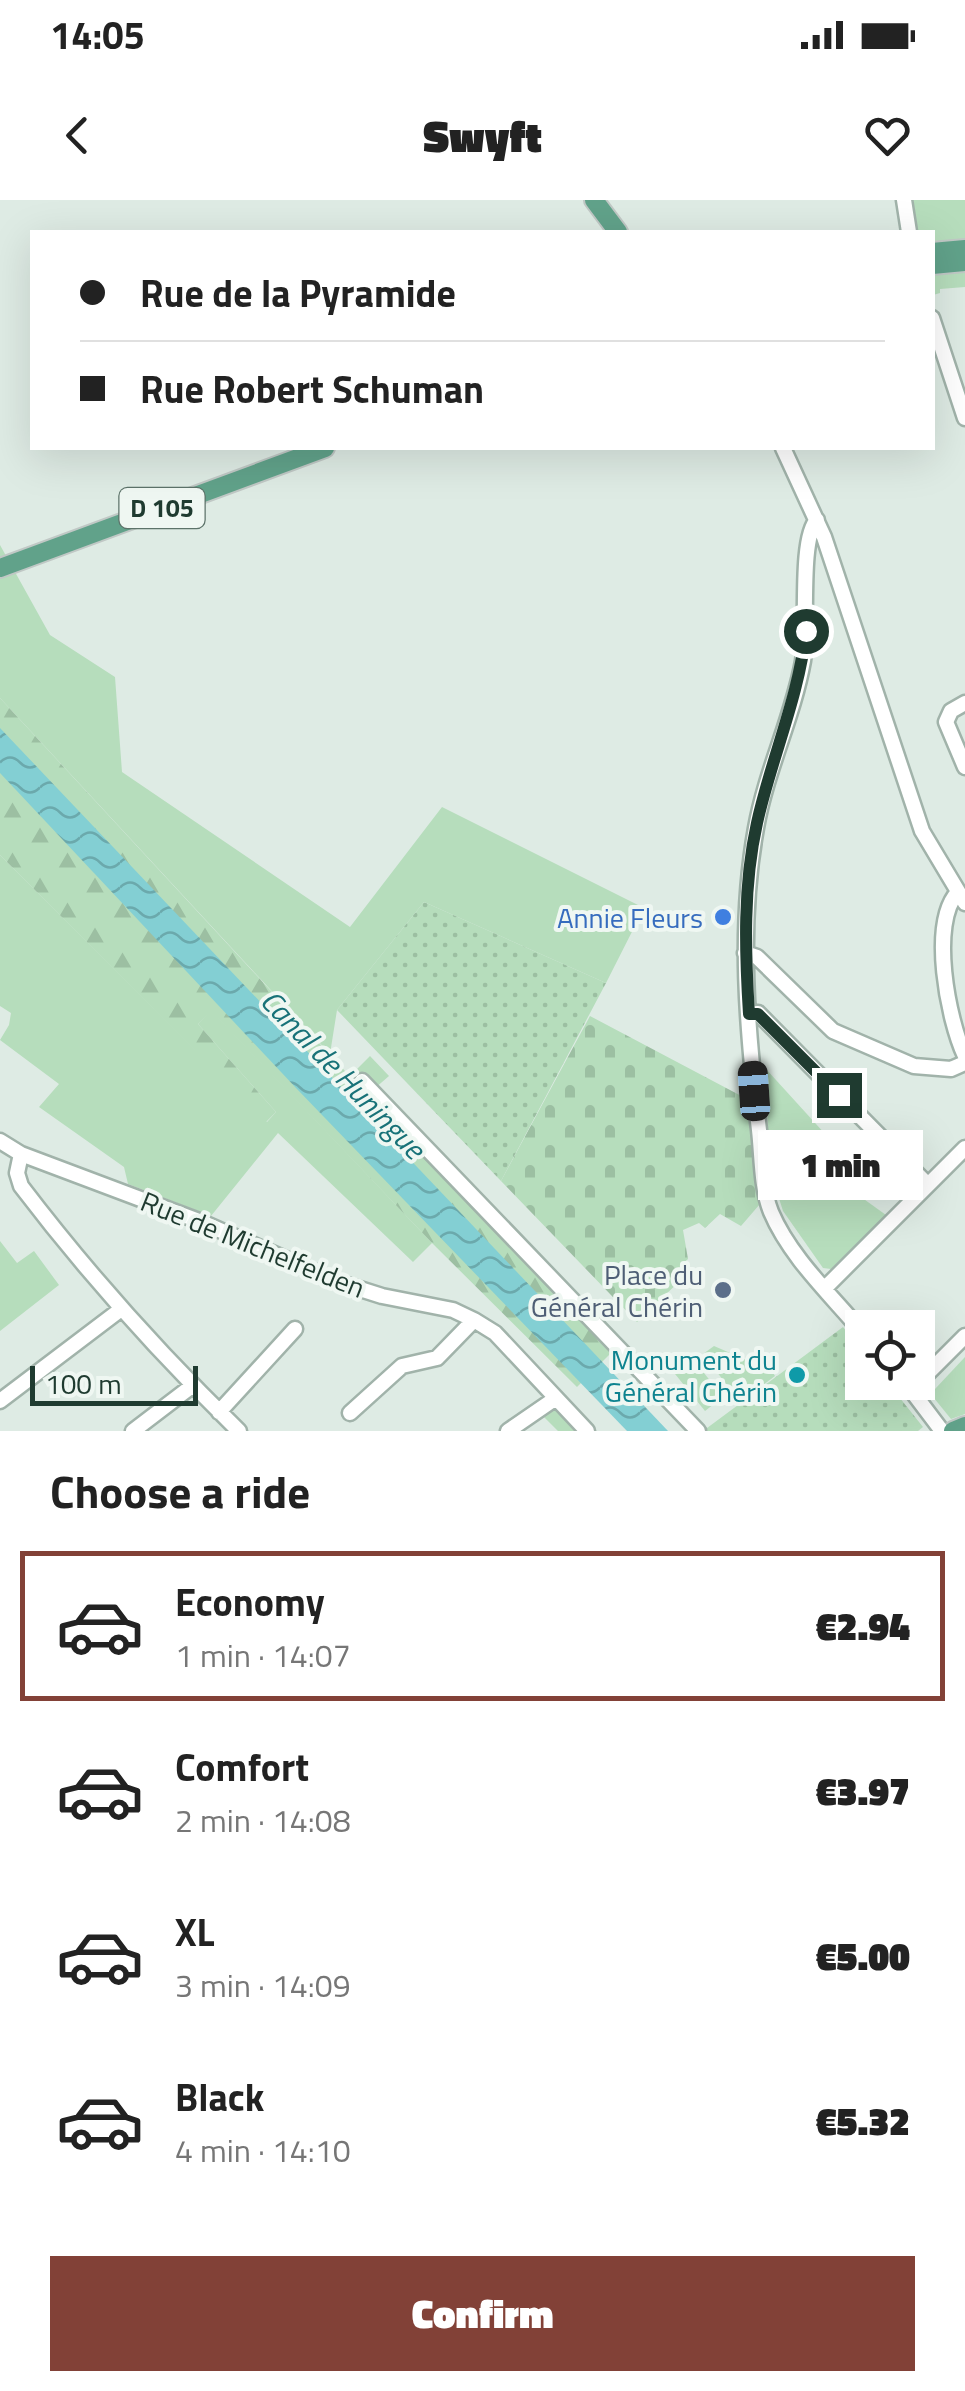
<!DOCTYPE html>
<meta charset="utf-8">
<style>
body{margin:0;font-family:"Titillium Web",sans-serif;background:#f6f6f6;color:#222;height:100vh;display:flex;flex-direction:column;font-size:38px;white-space:nowrap}
*{box-sizing:border-box;margin:0}
p{font-size:32px;color:#767676}
.icon{flex:none;width:55px;height:55px;fill:none;stroke:currentColor;stroke-width:2;stroke-linecap:round;stroke-linejoin:round}
.map{position:relative;height:1231px;overflow:hidden}
.panel{display:flex;flex-direction:column;background:#fff;flex:1}
.panel>*{flex:none}
.hud{position:absolute;left:30px;top:30px;width:905px;height:220px;border-radius:0px;box-shadow:0 10px 40px #0002;display:grid;align-content:center;height:220px;padding:0 50px;background:#fff}
.fabs{position:absolute;left:845px;top:1110px;display:grid;gap:20px}
.fabs a{display:grid;place-items:center;width:90px;height:90px;border-radius:0px;background:#fff;box-shadow:0 10px 40px #0002;font-size:50px}
.scale{position:absolute;left:30px;bottom:25px;width:168px;box-sizing:border-box;padding-left:10px;border:5px solid #1f3b30;border-top:0;font-size:28px;line-height:35px;white-space:nowrap;color:#1f3b30;-webkit-text-stroke:8px #eff7f2;paint-order:stroke}
.end{position:absolute;width:45px;height:45px;margin:-22px;border:12px solid #1f3b30;background:#fff;box-shadow:0 0 0 5px #fff}
.from{border-radius:50%}
.bubble{position:absolute;height:70px;border-radius:0px;background:#fff;box-shadow:0 10px 40px #0002;font-size:32px;font-weight:800;line-height:70px;text-align:center}
.car{position:absolute;width:30px;height:60px;margin:-30px -15px;border-radius:12px;box-shadow:0 0 8px 2px #0007;background:linear-gradient(#222 24%,#8ab4d8 0 40%,#222 0 76%,#8ab4d8 0 86%,#222 0)}
.hud b{display:flex;align-items:center;gap:35px;height:95px;font-size:38px}
.hud b+b{border-top:2px solid #e0e0e0}
.hud i{width:25px;height:25px;background:#222}
ul{padding:0;list-style:none}
li{display:flex;align-items:center;gap:30px;height:150px;margin:0 20px 15px;padding:0 30px;border:5px solid transparent;border-radius:0px}
li div{flex:1}
li b{display:block;font-size:38px}
li em{font-style:normal;font-weight:800}
li.on{border-color:#824137}
li>.icon{width:90px;height:90px;stroke-width:1.5}
h2{padding:0 50px;font-size:45px;line-height:120px}
.primary-button{display:flex;gap:20px;margin-top:auto;padding:20px 50px}
.primary-button a{flex:1;height:115px;border-radius:0px;background:#824137;color:#fff;font-size:40px;font-weight:800;line-height:115px;text-align:center}
.status{display:flex;justify-content:space-between;align-items:center;height:70px;padding:0 50px;background:#fff;direction:ltr}
.status svg{height:28px;fill:currentColor}
header{display:flex;justify-content:space-between;align-items:center;height:130px;padding:0 50px;background:#fff;font-size:45px;font-weight:800}
.map>svg:first-child{display:block}
.grass{fill:#b6ddbc}
.forest{fill:url(#forest-firs)}
.cemetery{fill:url(#cemetery-stones)}
.park{fill:url(#park-dots)}
.water{fill:url(#water-waves)}
.lines{fill:none;stroke-linecap:round;stroke-linejoin:round}
.minor-casing{stroke:#a1b3aa;stroke-width:19}
.major-casing{stroke:#c0c8c5;stroke-width:22}
.minor{stroke:#fff;stroke-width:14}
.major{stroke:#61a28a;stroke-width:18}
.route{stroke:#1f3b30;stroke-width:12}
.shop-dot{fill:#3f7fe0;stroke:#eff7f2;stroke-width:4}
.service-dot{fill:#5c6f8a;stroke:#eff7f2;stroke-width:4}
.culture-dot{fill:#0f9aa8;stroke:#eff7f2;stroke-width:4}
.labels{text-anchor:middle;dominant-baseline:central;stroke-width:8;stroke-linejoin:round;paint-order:stroke}
.shield{fill:#eff7f2;stroke:#5d736a;stroke-width:2.5}
.shield-label{font-size:25px;font-weight:bold;fill:#1f3b30}
.shop-label{font-size:28px;fill:#366cbe;stroke:#eff7f2;text-anchor:end}
.street-label{font-size:28px;fill:#1f3b30;stroke:#eff7f2}
.service-label{font-size:28px;fill:#4e5e75;stroke:#eff7f2;text-anchor:end}
.culture-label{font-size:28px;fill:#0d838f;stroke:#eff7f2;text-anchor:end}
.water-label{font-size:30px;font-style:italic;fill:#187278;stroke:#eff7f2}
</style>
<div class="status"><b>14:05</b><svg viewBox="0 0 49 12"><path d="M0 12V9h3v3zM5 12V6h3v6zM10 12V3h3v9zM15 12V0h3v12zM26 1h20v11H26zM47 4h2v5h-2z"/></svg></div>
<header><svg class="icon" aria-label="back" viewBox="0 0 24 24"><path d="M15 5l-7 7 7 7"/></svg>Swyft<svg class="icon" aria-label="heart" viewBox="0 0 24 24"><path d="M12 20l-8-8c-3-5 5-10 8-4 3-6 11-1 8 4z"/></svg></header>
<div class="map">
<svg width="965" height="1231" viewBox="0 0 965 1231">
<defs>
<pattern id="forest-firs" width="22" height="20" patternUnits="userSpaceOnUse" patternTransform="scale(2.5)"><rect width="22" height="20" fill="#b6ddbc"/><path d="M5 1l3.5 6h-7zM16 11l3.5 6h-7z" fill="#9cbfa2"/></pattern>
<pattern id="cemetery-stones" width="16" height="16" patternUnits="userSpaceOnUse" patternTransform="scale(2.5)"><rect width="16" height="16" fill="#b6ddbc"/><path d="M2 7V4a2 2 0 0 1 4 0v3zM10 15v-3a2 2 0 0 1 4 0v3z" fill="#9cbfa2"/></pattern>
<pattern id="park-dots" width="8" height="8" patternUnits="userSpaceOnUse" patternTransform="scale(2.5)"><rect width="8" height="8" fill="#b6ddbc"/><path d="M2 2h.1M6 6h.1" fill="none" stroke="#9cbfa2" stroke-width="1.8" stroke-linecap="round"/></pattern>
<pattern id="water-waves" width="16" height="10" patternUnits="userSpaceOnUse" patternTransform="scale(2.5)"><rect width="16" height="10" fill="#83cfd3"/><path d="M0 5q4-4 8 0t8 0" fill="none" stroke="#6ba9ac"/></pattern>
</defs>
<rect width="100%" height="100%" fill="#deebe4"/>
<!-- grass -->
<path class="grass" d="M912,0H965V46L933,49L932,32H913Z
M965,65V87L940,89V93L933,95L932,69Z
M0,345L50,435L115,477L122,572L350,727L442,607L644,708L606,783L424,702L337,810L330,854L0,498Z
M0,655L267,922L276,912L198,824L211,810L432,1043L413,1062L278,933L211,1016L128,984L124,967L39,907L59,884L0,840L9,825L11,813L0,806Z
M370,856L389,876L374,889L356,870Z
M766,869L826,935L812,950L854,992L886,1015L831,1069L823,1068L783,1011L769,967Z
M0,1041L17,1063L34,1051L59,1085L0,1131Z
M714,1146L772,1171L775,1176L740,1202L703,1154Z
M689,1154L723,1197L705,1211L671,1169L676,1155Z
M965,1157V1214L951,1219L925,1187L935,1189Z
M557,1204L583,1231H558L543,1216Z"/>
<!-- forest -->
<path class="forest" d="M0,498L468,1004L612,1152L577,1187L432,1043L211,811L198,824L276,912L266,922L0,655Z"/>
<!-- cemetery -->
<path class="cemetery" d="M590,816L747,899L760,1004L741,1026L720,1014L705,1028L699,1023L683,1030L688,1059L682,1064L684,1077L637,1122L501,981Z"/>
<!-- park -->
<path class="park" d="M424,702L606,783L501,981L337,810Z
M843,1127L862,1151V1182L888,1183L923,1227L918,1231H703Z"/>
<!-- water -->
<path class="water" d="M0,528L668,1231H627L296,888L0,573Z"/>
<g class="lines">
<defs>
<path id="minor" d="M904,0L909,32
M932,118L965,218
M783,248L824,337L922,631L965,703
M817,320C799,338 808,429 803,461C793,517 766,571 756,628C738,727 747,830 759,930C762,956 761,987 771,1012C790,1057 831,1095 862,1132
M965,503L951,511L946,522L965,567
M958,692C929,723 948,820 965,856
M745,753L757,757L833,831L914,866L951,869L965,863
M749,814L758,813L928,985
M362,881L698,1231
M0,941L21,954L199,1021L338,1082L382,1096L453,1110L474,1120L495,1133L587,1231
M21,954L17,973L21,986C88,1074 160,1154 239,1231
M825,1088L965,948
M905,1182L942,1231
M911,1190L965,1136
M0,1201L120,1110
M219,1212L295,1129
M350,1213L402,1166L437,1158L474,1120
M133,1231L192,1186
M508,1231L556,1198"/>
<path id="major" d="M594,0L618,32
M932,52L965,49
M932,65L965,62
M0,368L325,248
M953,1231L965,1226"/>
</defs>
<!-- minor casing -->
<use href="#minor" class="minor-casing"/>
<!-- major casing -->
<use href="#major" class="major-casing"/>
<!-- minor -->
<use href="#minor" class="minor"/>
<!-- major -->
<use href="#major" class="major"/>
</g>
<g class="lines">
<!-- route -->
<path class="route" d="M806,431C799,497 771,559 757,623C743,686 745,750 749,814H758L839,895"/>
</g>
<!-- markers -->
<circle class="shop-dot" cx="723" cy="717" r="10"/>
<circle class="service-dot" cx="723" cy="1090" r="10"/>
<circle class="culture-dot" cx="797" cy="1175" r="10"/>
<g class="labels">
<!-- shield labels -->
<rect class="shield" x="119.5" y="288" width="85" height="40" rx="8"/>
<g class="shield-label">
<text x="162" y="308">D 105</text>
</g>
<!-- shop labels -->
<g class="shop-label">
<text x="703" y="717">Annie Fleurs</text>
</g>
<!-- street labels -->
<g class="street-label">
<text transform="translate(253 1044) rotate(22)">Rue de Michelfelden</text>
</g>
<!-- service labels -->
<g class="service-label">
<text x="703" y="1074">Place du<tspan x="703" dy="32">Général Chérin</tspan></text>
</g>
<!-- culture labels -->
<g class="culture-label">
<text x="777" y="1159">Monument du<tspan x="777" dy="32">Général Chérin</tspan></text>
</g>
<!-- water labels -->
<g class="water-label">
<text transform="translate(343 874) rotate(46)">Canal de Huningue</text>
</g>
</g>
</svg>
<div class="fabs">
<a><svg class="icon" aria-label="locate" viewBox="0 0 24 24"><circle cx="12" cy="12" r="6"/><path d="M12 2v4M12 18v4M2 12h4M18 12h4"/></svg></a>
</div>
<div class="scale">100 m</div>
<i class="end from" style="left:806px;top:431px"></i>
<i class="end" style="left:839px;top:895px"></i>
<div class="bubble" style="left:758px;top:930px;width:165px">1 min</div>
<i class="car" style="left:754px;top:891px;rotate:356deg"></i>
<div class="hud">
<b><i class="from"></i>Rue de la Pyramide</b>
<b><i></i>Rue Robert Schuman</b>
</div>
</div>
<section class="panel">
<h2>Choose a ride</h2>
<ul>
<li class="on"><svg class="icon" aria-label="car" viewBox="0 0 24 24"><path d="M5 17H2v-5l4-1 3-4h7l3 4 3 1v5h-3M9 17h6M6 11h13"/><circle cx="7" cy="17" r="2"/><circle cx="17" cy="17" r="2"/></svg><div><b>Economy</b><p>1 min · 14:07</p></div><em>€2.94</em></li>
<li><svg class="icon" aria-label="car" viewBox="0 0 24 24"><path d="M5 17H2v-5l4-1 3-4h7l3 4 3 1v5h-3M9 17h6M6 11h13"/><circle cx="7" cy="17" r="2"/><circle cx="17" cy="17" r="2"/></svg><div><b>Comfort</b><p>2 min · 14:08</p></div><em>€3.97</em></li>
<li><svg class="icon" aria-label="car" viewBox="0 0 24 24"><path d="M5 17H2v-5l4-1 3-4h7l3 4 3 1v5h-3M9 17h6M6 11h13"/><circle cx="7" cy="17" r="2"/><circle cx="17" cy="17" r="2"/></svg><div><b>XL</b><p>3 min · 14:09</p></div><em>€5.00</em></li>
<li><svg class="icon" aria-label="car" viewBox="0 0 24 24"><path d="M5 17H2v-5l4-1 3-4h7l3 4 3 1v5h-3M9 17h6M6 11h13"/><circle cx="7" cy="17" r="2"/><circle cx="17" cy="17" r="2"/></svg><div><b>Black</b><p>4 min · 14:10</p></div><em>€5.32</em></li>
</ul>
<div class="primary-button"><a>Confirm</a></div>
</section>
